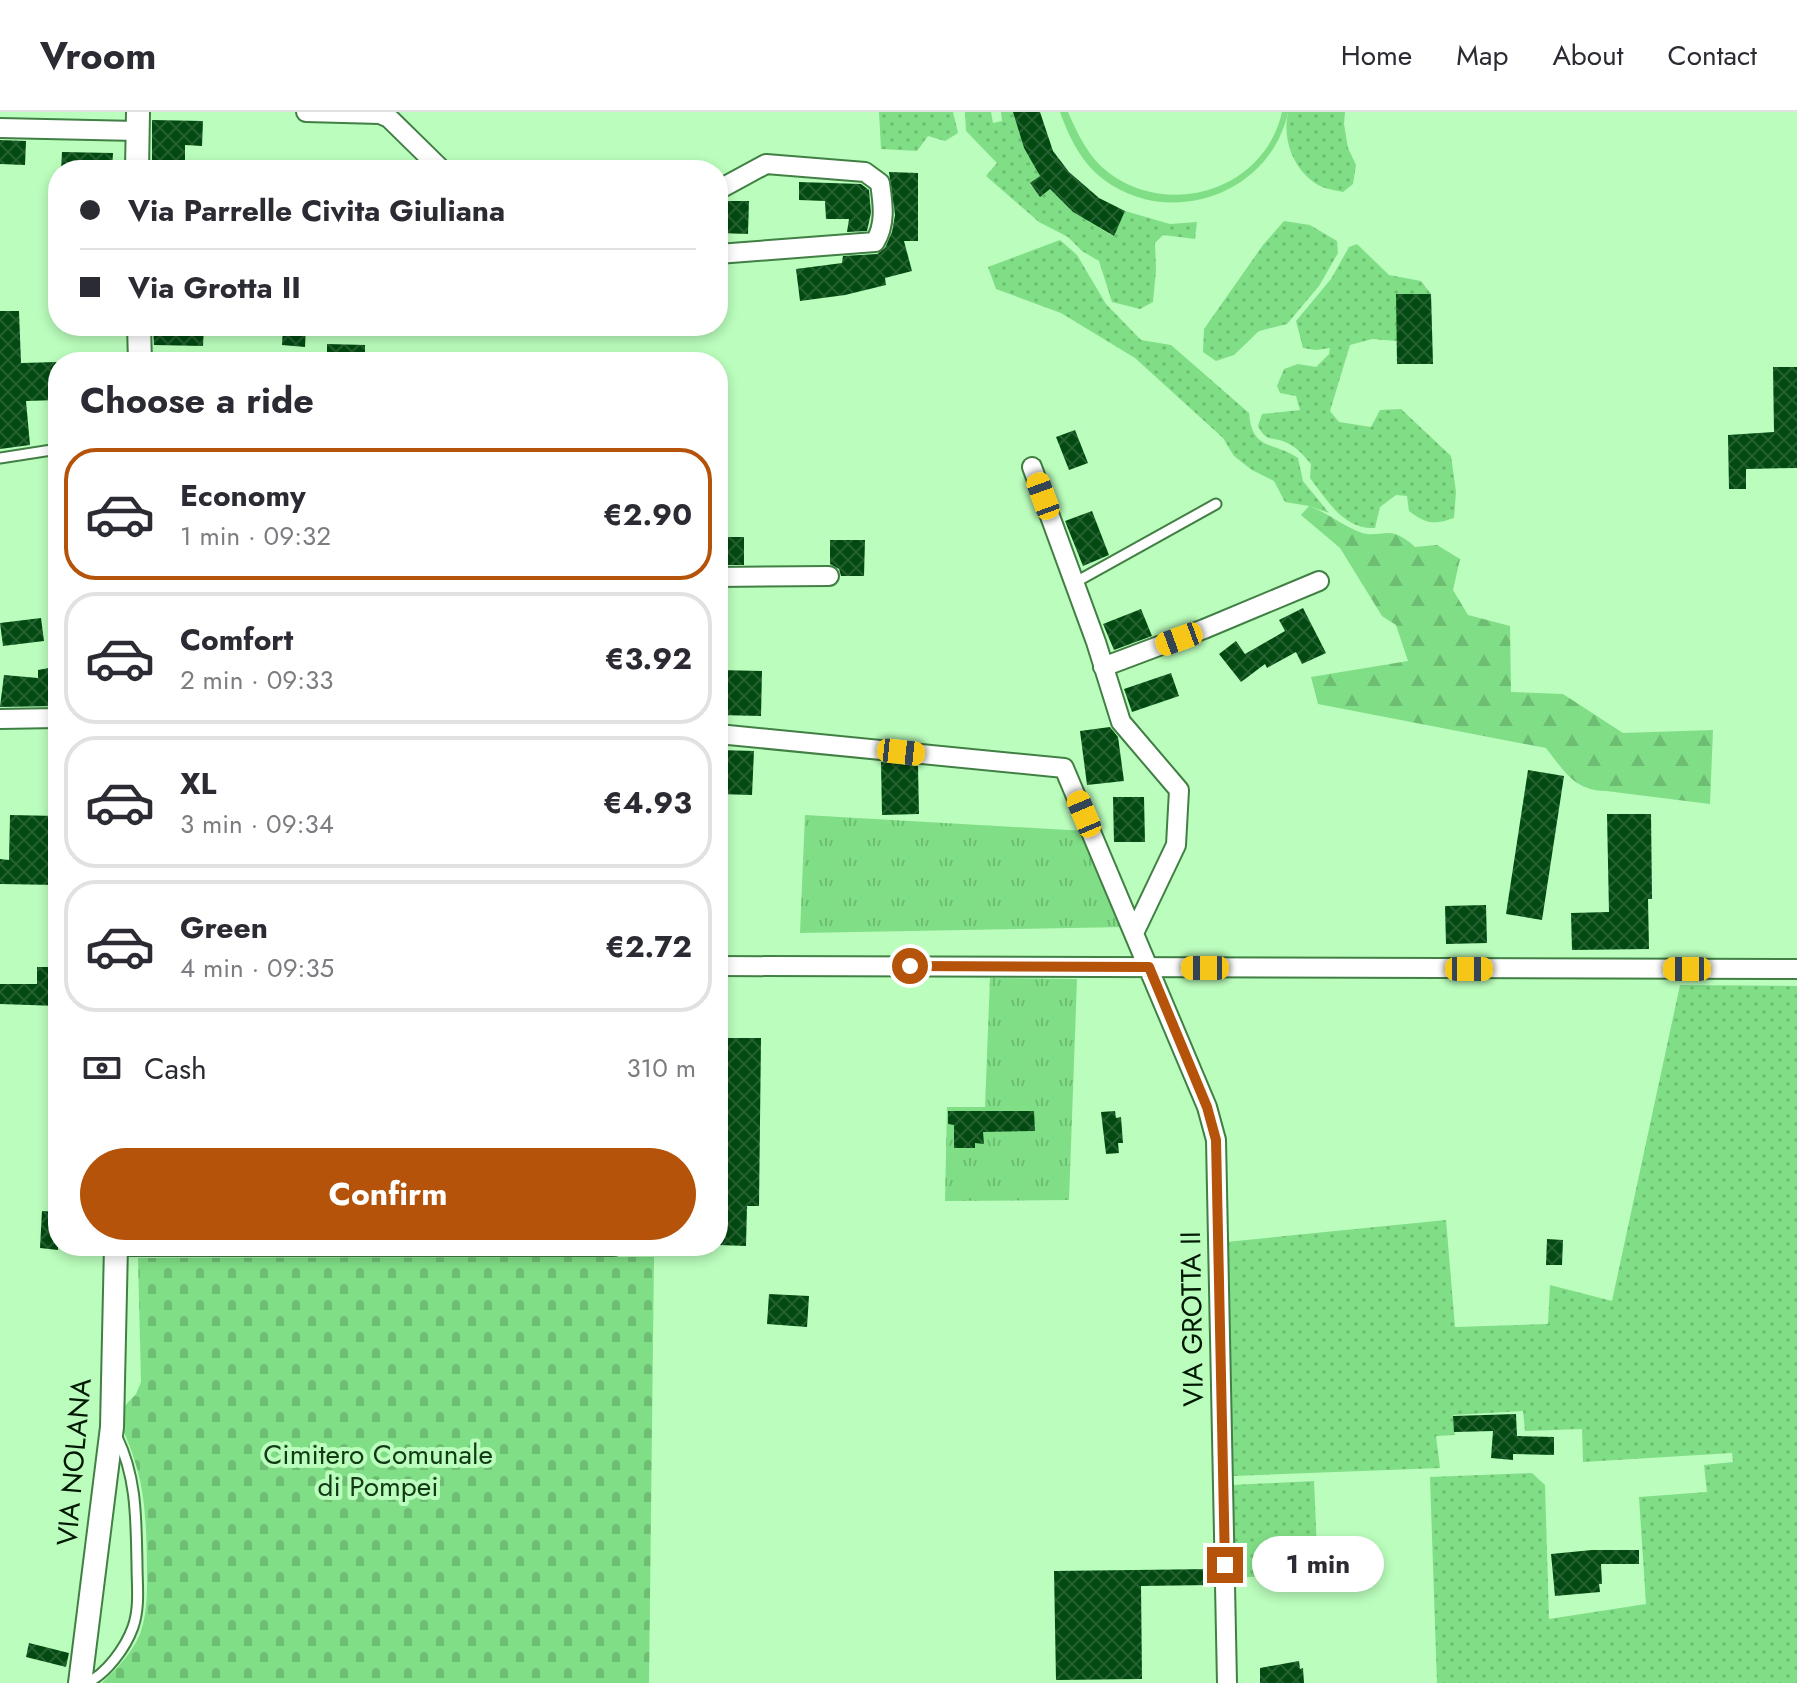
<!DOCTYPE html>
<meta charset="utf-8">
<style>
body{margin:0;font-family:Jost,sans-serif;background:#f2f2f3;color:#2b2b33;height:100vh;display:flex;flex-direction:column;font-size:30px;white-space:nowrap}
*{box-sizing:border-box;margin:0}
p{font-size:26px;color:#7c7c81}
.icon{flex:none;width:44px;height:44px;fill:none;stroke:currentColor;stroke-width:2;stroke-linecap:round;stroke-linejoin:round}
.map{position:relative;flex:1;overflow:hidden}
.side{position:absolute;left:48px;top:240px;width:680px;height:904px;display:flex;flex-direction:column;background:#fff;border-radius:32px;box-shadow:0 4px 12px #0003}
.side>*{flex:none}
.banner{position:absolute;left:48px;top:48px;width:680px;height:176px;border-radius:32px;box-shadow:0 4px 12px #0003;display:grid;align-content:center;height:176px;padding:0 32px;background:#fff}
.end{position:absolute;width:36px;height:36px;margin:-18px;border:10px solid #b45309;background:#fff;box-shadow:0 0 0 4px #fff}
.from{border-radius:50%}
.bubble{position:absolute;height:56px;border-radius:28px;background:#fff;box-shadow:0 4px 12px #0003;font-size:26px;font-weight:700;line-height:56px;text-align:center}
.car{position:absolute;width:24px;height:48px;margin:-24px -12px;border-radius:10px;box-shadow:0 0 6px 2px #0007;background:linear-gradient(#f5c518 24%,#345 0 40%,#f5c518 0 76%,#345 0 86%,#f5c518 0)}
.banner b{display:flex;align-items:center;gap:28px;height:76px;font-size:30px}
.banner b+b{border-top:2px solid #e1e1e2}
.banner i{width:20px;height:20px;background:#2b2b33}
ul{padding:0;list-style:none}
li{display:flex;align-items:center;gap:24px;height:132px;margin:0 16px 12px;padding:0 16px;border:4px solid #e1e1e2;border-radius:32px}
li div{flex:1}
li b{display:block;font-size:30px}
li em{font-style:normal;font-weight:700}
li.on{border-color:#b45309}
li>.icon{width:72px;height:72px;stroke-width:1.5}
h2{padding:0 32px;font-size:36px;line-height:96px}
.pay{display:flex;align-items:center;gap:20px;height:88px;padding:0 32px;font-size:30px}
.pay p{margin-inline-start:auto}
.cta{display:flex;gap:16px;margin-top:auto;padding:16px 32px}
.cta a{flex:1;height:92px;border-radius:48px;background:#b45309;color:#fff;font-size:32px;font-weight:700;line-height:92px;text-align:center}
header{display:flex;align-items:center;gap:48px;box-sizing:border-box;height:112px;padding:0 40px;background:#fff;border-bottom:2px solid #e1e1e2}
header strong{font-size:38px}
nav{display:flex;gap:44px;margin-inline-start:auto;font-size:28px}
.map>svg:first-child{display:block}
.grass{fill:url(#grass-dots)}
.forest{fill:url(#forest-firs)}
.cemetery{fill:url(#cemetery-stones)}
.park{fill:url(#park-tufts)}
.garden{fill:#80de86}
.building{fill:url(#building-cross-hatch)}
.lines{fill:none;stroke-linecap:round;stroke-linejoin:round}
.service-casing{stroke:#417f45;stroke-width:13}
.minor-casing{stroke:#417f45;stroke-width:22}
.tertiary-casing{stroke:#417f45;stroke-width:26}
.service{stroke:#fff;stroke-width:9}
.minor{stroke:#fff;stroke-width:18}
.tertiary{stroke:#fff;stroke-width:22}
.route{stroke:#b45309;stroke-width:10}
.labels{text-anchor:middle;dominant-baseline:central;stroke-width:8;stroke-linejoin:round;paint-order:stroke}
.street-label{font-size:28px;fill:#011803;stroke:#bafdbc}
.park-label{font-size:28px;fill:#113a15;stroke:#bafdbc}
</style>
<header>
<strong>Vroom</strong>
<nav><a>Home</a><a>Map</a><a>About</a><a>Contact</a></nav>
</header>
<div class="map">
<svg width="1797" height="1571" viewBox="0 0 1797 1571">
<defs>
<pattern id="grass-dots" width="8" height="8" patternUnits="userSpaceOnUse" patternTransform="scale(2)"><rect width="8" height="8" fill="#80de86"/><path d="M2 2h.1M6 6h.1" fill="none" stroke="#6dbe72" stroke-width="1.8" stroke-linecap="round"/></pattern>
<pattern id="forest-firs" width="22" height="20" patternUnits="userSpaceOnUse" patternTransform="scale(2)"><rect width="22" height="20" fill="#80de86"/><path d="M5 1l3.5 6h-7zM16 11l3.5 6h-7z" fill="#6dbe72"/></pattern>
<pattern id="cemetery-stones" width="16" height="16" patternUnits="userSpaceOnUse" patternTransform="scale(2)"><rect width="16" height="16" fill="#80de86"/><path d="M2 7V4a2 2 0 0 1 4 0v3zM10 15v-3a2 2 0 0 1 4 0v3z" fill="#6dbe72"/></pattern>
<pattern id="park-tufts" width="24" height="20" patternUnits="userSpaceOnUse" patternTransform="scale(2)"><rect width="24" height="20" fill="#80de86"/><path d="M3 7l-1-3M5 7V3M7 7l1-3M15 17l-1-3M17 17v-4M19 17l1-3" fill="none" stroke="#6dbe72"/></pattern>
<pattern id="building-cross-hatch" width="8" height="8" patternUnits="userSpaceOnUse" patternTransform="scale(2)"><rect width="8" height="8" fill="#024a11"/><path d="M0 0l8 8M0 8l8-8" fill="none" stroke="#256031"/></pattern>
</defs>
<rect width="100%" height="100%" fill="#bafdbc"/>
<!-- grass -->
<path class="grass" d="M879,0H953L958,21L945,29L928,24L917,39L881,37Z
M965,0H991L993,11L1002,9L1001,0H1014L1024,36L1040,64L1030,72L1040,84L1050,77L1073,100L1113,124L1125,99L1170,112L1197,110L1195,127L1163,123L1155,131L1156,158L1153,190L1140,197L1112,190L1099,149L1082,139L1068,125L1039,110L986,64L997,51L966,19Z
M1288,0H1345L1344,12L1348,36L1356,53L1353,72L1343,80C1335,78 1325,77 1318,73C1293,58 1282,27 1288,0Z
M1284,109L1310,113L1337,129L1338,141L1319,174L1287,212L1259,219L1234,243L1216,249L1203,240L1204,217L1263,133Z
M1060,128L1077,143L1106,192L1141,228L1171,233L1249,301C1252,339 1273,329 1298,346L1303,369L1329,401L1309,394L1285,390L1274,369L1252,358L1234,344L1223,326L1135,246L1061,201L996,177L988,155Z
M1357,132L1389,163L1421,169L1431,182L1397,183V229L1372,227L1350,233L1330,299L1339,310L1371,315L1380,298L1401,297L1451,344L1456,380L1454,406C1434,413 1426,412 1409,399L1407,384L1396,383L1380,395L1375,416C1344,418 1327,388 1310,366L1311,352C1304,344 1296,334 1285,330C1271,324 1267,331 1258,314L1262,302L1300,298L1296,284L1280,281L1277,274L1284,257L1298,252L1316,255L1329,242L1330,236L1316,238L1303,236L1296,209L1331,167L1349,135Z
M1680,873L1797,874V1571H1437L1430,1365L1532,1361L1545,1373L1549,1507L1646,1492L1639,1385L1707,1380L1704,1353L1733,1350L1732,1341L1583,1350L1582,1317L1525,1319L1523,1299L1453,1303L1455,1323L1436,1324L1440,1356L1232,1364L1226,1130L1446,1108L1455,1215L1548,1212L1550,1173L1612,1189Z
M1314,1369L1318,1461L1232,1466V1373Z"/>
<!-- forest -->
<path class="forest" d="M1309,394C1326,400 1339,411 1355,418C1381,431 1386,408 1415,435L1437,433L1460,447L1453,478L1468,503L1510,514L1511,580L1563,582L1623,621L1713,618L1710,692L1606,679C1575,679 1564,659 1546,636L1318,592L1311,565L1408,549L1396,513L1382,504L1340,436L1301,403Z"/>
<!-- cemetery -->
<path class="cemetery" d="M654,1145L649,1571H102C117,1556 132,1541 140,1522C148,1500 147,1477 147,1454C146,1392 144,1360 116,1303L136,1282L141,1270L138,1146Z"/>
<!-- park -->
<path class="park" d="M805,703L1086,719L1125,815L800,821Z
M990,866L1077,867L1069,1088L945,1089L947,995H985Z"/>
<!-- garden -->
<path class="garden" d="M1060,0H1068C1078,23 1089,46 1109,61C1171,107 1265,77 1282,0H1288C1271,82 1170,118 1103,67C1081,50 1069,25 1060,0Z"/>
<!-- building -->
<path class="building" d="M1013,0H1040L1053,39L1069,60L1099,86L1125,99L1114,124L1073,100L1050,77L1040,85L1030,71L1040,64L1024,36Z
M152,8L203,9L202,34L185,33V58H152Z
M0,28L26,29L25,53L0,52Z
M62,40L113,41L112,58H61Z
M889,60L918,61V129H904L912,159L885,166L886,173L845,183L800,189L796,157L842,151L843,144L877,142L885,136L892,120L895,103Z
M799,70L861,72L869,78L871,101L867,119L847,120L849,107H826L825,89L799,88Z
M724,89H749L748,122L718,121V90Z
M1396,182H1431L1433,252H1397Z
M0,199H19L21,251L58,250V288L26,289L30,333L0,337Z
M153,214H204L203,234L154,233Z
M283,214H306L305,235L282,233Z
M327,232L365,233V250H327Z
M1773,255H1797V356L1746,357V377H1729L1728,323L1774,320Z
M1075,318L1088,351L1069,358L1056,325Z
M1092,399L1109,443L1083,454L1065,409Z
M718,425H744V453H718Z
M830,428H865L864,464H841L839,457L830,452Z
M1303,496L1326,541L1302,552L1296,540L1267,556L1265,552L1241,570L1219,542L1236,529L1245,542L1285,519L1279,508Z
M1141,497L1152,524L1114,538L1103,512Z
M41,506L44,529L3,534L0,511Z
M49,556H58V594L0,595L4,563L38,566V558Z
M718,558L762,559L761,604L718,603Z
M1171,561L1179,584L1132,600L1124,577Z
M1110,615L1118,625L1124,669L1087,673L1080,619Z
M718,638L754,639L752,683L718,682Z
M881,650L918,654L919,702L882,703Z
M1528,658L1564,664L1542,808L1506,802Z
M1113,685H1144L1145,730H1114Z
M1607,702H1651L1652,787H1648L1649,837L1572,838L1571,801L1609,800Z
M10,703L58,704V773L0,772V747L9,748Z
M1486,793L1487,831L1446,832L1445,794Z
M37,855H58V894L0,892V872H37Z
M718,926H761L759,1094H747L746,1134L718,1133Z
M948,999H1034L1035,1019L983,1020L984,1032L975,1031V1036H954V1013L948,1012Z
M1115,999L1116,1006L1121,1005L1123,1031H1118L1119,1041L1106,1042L1101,1000Z
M42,1099L58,1100V1138L40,1136Z
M1547,1127L1563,1128L1562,1153H1546Z
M769,1182L809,1184L807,1215L767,1212Z
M1516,1302L1517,1324L1554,1325V1343L1513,1342V1348L1491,1346L1493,1319L1454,1320L1453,1304Z
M1592,1438H1639V1452H1601L1602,1472H1599L1600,1480L1555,1484L1551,1442Z
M1213,1457V1473L1141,1474L1142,1567L1056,1568L1054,1459Z
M29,1531L69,1541L66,1555L26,1545Z
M1299,1549L1300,1557L1303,1556L1304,1571H1260V1556Z"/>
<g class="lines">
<defs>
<path id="service" d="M0,346L58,337
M1074,471L1216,392
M86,1571C106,1563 126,1535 133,1515C140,1495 137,1473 137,1453C136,1408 137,1366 117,1325"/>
<path id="minor" d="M306,0L380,2L389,6L442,58
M0,16L137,19
M718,78L766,52L865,60L880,71C883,92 886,112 875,130L718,142
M1032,355L1096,530L1121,610L1179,678L1176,733L1134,821
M718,465L829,464
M1103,555L1204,517L1319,469
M0,607L58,606
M718,622L1064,656L1207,995L1216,1028L1227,1571
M718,854L1797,857
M116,1134H614"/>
<path id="tertiary" d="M137,58L138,0
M139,214L140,250
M80,1571L112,1315L116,1134"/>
</defs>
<!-- service casing -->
<use href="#service" class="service-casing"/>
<!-- minor casing -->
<use href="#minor" class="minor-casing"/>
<!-- tertiary casing -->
<use href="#tertiary" class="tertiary-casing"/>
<!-- service -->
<use href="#service" class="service"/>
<!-- minor -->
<use href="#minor" class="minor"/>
<!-- tertiary -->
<use href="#tertiary" class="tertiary"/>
</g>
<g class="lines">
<!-- route -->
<path class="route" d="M910,854L1149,855L1207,995L1216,1028L1225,1453"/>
</g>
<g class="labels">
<!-- street labels -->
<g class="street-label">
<text transform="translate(1192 1207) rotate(-91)">VIA GROTTA II</text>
<text transform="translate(74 1350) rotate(-85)">VIA NOLANA</text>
</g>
<!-- park labels -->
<g class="park-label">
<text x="378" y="1342">Cimitero Comunale<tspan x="378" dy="32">di Pompei</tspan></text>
</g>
</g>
</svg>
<i class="end from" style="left:910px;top:854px"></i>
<i class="end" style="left:1225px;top:1453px"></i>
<div class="bubble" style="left:1252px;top:1424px;width:132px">1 min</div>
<i class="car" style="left:1043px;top:384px;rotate:340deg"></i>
<i class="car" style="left:1179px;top:527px;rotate:250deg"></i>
<i class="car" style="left:901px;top:640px;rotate:96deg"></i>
<i class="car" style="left:1084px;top:702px;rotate:337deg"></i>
<i class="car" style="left:1205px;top:856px;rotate:270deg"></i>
<i class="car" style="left:1469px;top:857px;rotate:90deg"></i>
<i class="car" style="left:1687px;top:857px;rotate:270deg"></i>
<div class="banner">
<b><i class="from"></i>Via Parrelle Civita Giuliana</b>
<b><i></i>Via Grotta II</b>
</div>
<section class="side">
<h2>Choose a ride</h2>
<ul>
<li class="on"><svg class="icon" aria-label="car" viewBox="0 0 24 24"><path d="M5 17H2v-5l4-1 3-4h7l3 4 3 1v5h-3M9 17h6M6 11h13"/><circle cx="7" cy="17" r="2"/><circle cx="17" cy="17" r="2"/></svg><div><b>Economy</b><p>1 min · 09:32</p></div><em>€2.90</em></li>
<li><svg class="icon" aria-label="car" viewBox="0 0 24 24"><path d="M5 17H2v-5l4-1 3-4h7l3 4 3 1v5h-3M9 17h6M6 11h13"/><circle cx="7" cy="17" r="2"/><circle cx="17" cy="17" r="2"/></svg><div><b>Comfort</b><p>2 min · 09:33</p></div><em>€3.92</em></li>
<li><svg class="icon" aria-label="car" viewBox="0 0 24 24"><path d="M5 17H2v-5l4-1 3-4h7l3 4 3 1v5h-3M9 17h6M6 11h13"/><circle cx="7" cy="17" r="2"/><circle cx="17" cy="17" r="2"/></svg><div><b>XL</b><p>3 min · 09:34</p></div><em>€4.93</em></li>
<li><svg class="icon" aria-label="car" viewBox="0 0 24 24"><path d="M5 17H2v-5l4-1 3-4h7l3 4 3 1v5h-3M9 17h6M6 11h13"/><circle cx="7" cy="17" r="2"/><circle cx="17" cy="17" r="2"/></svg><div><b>Green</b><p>4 min · 09:35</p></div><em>€2.72</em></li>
</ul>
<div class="pay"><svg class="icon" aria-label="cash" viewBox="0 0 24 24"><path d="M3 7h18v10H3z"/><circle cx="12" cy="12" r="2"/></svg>Cash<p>310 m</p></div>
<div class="cta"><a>Confirm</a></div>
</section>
</div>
